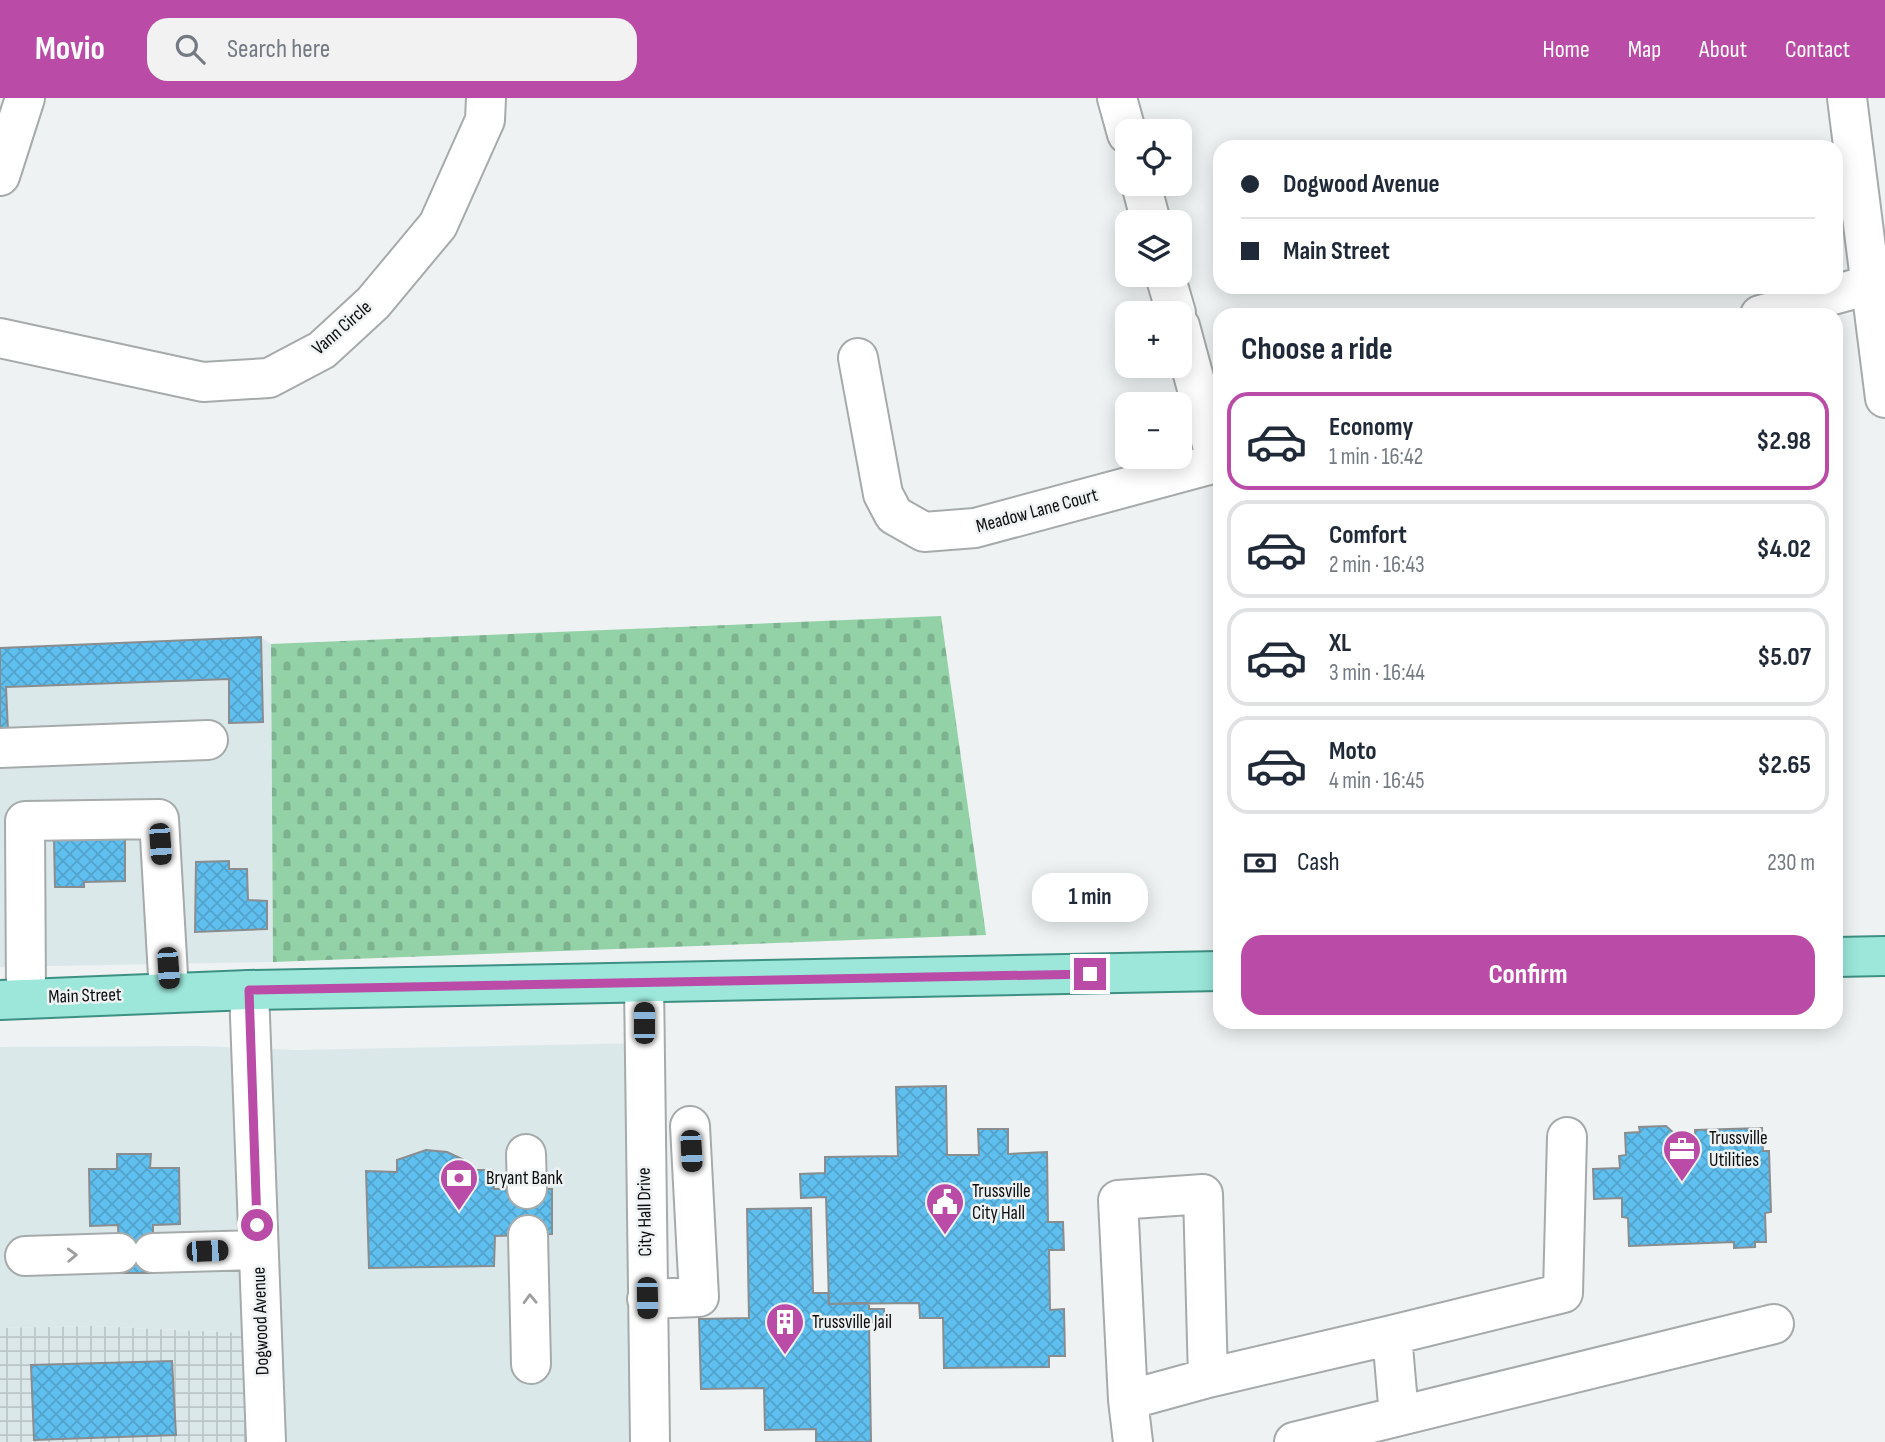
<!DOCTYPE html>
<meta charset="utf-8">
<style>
body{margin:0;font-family:"Sofia Sans Condensed",sans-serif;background:#f2f2f3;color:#1f2937;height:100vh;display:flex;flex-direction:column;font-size:26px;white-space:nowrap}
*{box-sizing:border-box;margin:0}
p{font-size:23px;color:#747a83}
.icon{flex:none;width:38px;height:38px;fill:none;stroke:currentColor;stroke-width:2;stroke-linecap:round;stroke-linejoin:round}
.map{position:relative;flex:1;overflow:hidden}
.drawer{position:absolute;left:1213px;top:210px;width:630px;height:721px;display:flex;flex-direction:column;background:#fff;border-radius:21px;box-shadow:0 4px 18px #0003}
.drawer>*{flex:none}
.top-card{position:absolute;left:1213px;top:42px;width:630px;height:154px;border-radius:21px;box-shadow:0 4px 18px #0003;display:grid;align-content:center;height:154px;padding:0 28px;background:#fff}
.fabs{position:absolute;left:1115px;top:21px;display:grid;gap:14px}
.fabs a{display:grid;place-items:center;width:77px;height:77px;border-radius:14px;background:#fff;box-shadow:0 4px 18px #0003;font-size:35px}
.end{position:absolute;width:32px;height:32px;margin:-16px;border:9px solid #ba4ba7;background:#fff;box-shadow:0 0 0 4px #fff}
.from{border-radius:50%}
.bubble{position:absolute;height:49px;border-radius:21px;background:#fff;box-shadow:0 4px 18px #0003;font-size:23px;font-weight:700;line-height:49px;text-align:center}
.car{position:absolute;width:21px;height:42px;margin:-21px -10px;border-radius:9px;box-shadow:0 0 5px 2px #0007;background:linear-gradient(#222 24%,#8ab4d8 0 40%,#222 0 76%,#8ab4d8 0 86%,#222 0)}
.top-card b{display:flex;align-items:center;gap:24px;height:66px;font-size:26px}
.top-card b+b{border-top:2px solid #e0e1e3}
.top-card i{width:18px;height:18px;background:#1f2937}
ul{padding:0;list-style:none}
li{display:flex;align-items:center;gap:21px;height:98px;margin:0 14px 10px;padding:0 14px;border:4px solid #e0e1e3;border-radius:21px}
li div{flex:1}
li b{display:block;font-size:26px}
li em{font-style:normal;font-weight:700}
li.selected{border-color:#ba4ba7}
li>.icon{width:63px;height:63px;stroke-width:1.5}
h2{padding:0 28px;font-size:32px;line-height:84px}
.pay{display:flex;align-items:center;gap:18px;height:77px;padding:0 28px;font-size:26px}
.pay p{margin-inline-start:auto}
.button{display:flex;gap:14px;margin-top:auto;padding:14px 28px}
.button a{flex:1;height:80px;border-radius:21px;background:#ba4ba7;color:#fff;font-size:28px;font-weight:700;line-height:80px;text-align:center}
header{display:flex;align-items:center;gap:42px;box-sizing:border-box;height:98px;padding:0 35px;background:#ba4ba7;color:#fff}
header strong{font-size:33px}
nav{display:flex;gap:38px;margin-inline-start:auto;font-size:24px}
.search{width:490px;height:63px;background:#f2f2f3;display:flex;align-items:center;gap:18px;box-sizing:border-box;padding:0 24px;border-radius:21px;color:#747a83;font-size:26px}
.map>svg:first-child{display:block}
.built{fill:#dbe8ea}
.industrial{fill:url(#industrial-grid)}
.cemetery{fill:url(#cemetery-stones)}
.building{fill:url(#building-cross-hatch);stroke:#8a8d8f;stroke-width:2}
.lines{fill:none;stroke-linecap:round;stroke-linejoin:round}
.minor-casing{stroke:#a6aaaa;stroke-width:42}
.major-casing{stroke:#3e9083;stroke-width:42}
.minor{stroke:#fff;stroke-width:38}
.major{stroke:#9ce7da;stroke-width:38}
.oneway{stroke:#9d9e9e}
.route{stroke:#ba4ba7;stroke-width:9}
.labels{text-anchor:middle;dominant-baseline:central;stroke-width:5;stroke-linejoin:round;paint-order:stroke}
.street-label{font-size:19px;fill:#0b0c0d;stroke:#eef2f3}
.poi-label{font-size:19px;fill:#0b0c0d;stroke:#eef2f3;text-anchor:start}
</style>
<header>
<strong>Movio</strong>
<div class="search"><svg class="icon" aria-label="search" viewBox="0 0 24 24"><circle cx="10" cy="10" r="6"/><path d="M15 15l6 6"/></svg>Search here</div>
<nav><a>Home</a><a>Map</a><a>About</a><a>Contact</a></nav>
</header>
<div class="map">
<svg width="1885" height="1344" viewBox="0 0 1885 1344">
<defs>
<pattern id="industrial-grid" width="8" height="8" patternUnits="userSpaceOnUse" patternTransform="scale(1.75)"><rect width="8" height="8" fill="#dbe8ea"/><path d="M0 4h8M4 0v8" fill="none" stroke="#bbc6c8"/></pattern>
<pattern id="cemetery-stones" width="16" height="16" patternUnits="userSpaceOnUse" patternTransform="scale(1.75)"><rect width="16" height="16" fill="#93d1a7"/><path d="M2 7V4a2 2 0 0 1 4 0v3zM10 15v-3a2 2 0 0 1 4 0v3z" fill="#7db28f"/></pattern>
<pattern id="building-cross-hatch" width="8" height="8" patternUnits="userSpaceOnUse" patternTransform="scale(1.75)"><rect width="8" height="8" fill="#5fbfee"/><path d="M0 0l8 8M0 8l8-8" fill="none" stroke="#51a3cb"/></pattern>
</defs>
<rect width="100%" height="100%" fill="#eef2f3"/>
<!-- built -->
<path class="built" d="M261,539L271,546L273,864L0,869V550Z
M644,945L651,1344H266L261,1236L92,1228L0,1230V949L200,948L295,952Z"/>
<!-- industrial -->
<path class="industrial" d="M92,1228L261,1236L266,1344H0V1230Z"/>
<!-- cemetery -->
<path class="cemetery" d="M941,518L986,837L273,864L271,546Z"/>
<!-- building -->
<path class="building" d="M261,539L263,624L229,625V581L6,589L8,633H0V550Z
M54,741H125V783L84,784V789H55Z
M229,763V771H247L248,802L267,803V831L195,834L196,764Z
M946,988L947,1057H979L978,1031H1008V1056L1047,1054L1048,1124H1063L1064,1152H1049L1050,1212L1064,1211L1065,1258H1049V1269L944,1270L943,1220H920L919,1205L829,1206L826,1099L801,1100L800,1076L825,1075V1059L898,1058L896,989Z
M1666,1028L1696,1055L1695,1032L1762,1030L1763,1053H1769L1771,1114L1765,1115L1766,1144H1755V1149L1734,1150V1144L1629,1148L1628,1120L1622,1119V1100L1594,1101L1593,1071L1620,1070L1619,1058L1626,1057L1625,1035L1640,1034L1639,1029Z
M426,1052L447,1054L464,1062V1072H493L494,1091H552V1136L495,1138L494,1168L369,1170L366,1073L397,1074V1062Z
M117,1056H151L150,1070H179L180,1126L153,1127V1175H120L118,1127L90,1128L89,1071H117Z
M811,1110L813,1195H828L829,1206L869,1205V1211H884V1225L869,1224L871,1344H816V1331L765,1332L764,1290L701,1291L699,1221L749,1220L747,1111Z
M172,1263L176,1337L34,1342L31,1267Z"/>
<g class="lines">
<defs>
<path id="minor" d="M1117,0L1127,36
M1847,0L1885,300
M0,78L25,0
M1141,86L1151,124
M1165,177L1176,215
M1760,217L1873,186
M1180,228L1217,365
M0,240L203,284L269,280L322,252L373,205L438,127L485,22L486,0
M858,260L883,396L894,417L924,434L975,430L1220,364
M0,650L208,642
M644,885L650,1344
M249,892L266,1344
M26,900L25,723L159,721L169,895
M526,1056L527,1091
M528,1137L531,1266
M153,1155L258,1152
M25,1158L119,1155
M647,1201L699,1199L690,1028
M1208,1280L1128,1302L1118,1102L1203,1096L1208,1280L1392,1237
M1128,1302L1133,1344
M1399,1318L1392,1237L1563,1195L1567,1039
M1294,1344L1774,1226"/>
<path id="major" d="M1836,859L1885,858
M0,902L249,892L1220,873"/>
</defs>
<!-- minor casing -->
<use href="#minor" class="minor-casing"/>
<!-- major casing -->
<use href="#major" class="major-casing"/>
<!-- minor -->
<use href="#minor" class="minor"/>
<!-- major -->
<use href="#major" class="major"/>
</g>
<!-- one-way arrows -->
<defs><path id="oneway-chevron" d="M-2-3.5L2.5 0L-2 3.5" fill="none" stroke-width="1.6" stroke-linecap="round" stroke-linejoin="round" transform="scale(1.75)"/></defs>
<g class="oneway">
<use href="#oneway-chevron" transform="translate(72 1157) rotate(-2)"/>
<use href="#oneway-chevron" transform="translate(530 1201) rotate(-92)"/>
</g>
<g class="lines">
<!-- route -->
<path class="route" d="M257,1127L249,892L1090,876"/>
</g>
<!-- icons -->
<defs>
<symbol id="office-pin" viewBox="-11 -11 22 30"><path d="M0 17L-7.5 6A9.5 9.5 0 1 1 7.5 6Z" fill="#ba4ba7" stroke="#eef2f3"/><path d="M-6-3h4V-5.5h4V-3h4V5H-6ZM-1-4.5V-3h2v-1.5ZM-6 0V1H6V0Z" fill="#fff"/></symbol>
<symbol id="bank-pin" viewBox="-11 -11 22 30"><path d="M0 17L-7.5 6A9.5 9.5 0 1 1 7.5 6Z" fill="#ba4ba7" stroke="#eef2f3"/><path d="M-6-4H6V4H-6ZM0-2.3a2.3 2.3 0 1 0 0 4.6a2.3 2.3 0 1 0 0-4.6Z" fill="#fff"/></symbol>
<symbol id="civic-pin" viewBox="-11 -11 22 30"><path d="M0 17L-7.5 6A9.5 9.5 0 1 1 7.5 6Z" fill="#ba4ba7" stroke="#eef2f3"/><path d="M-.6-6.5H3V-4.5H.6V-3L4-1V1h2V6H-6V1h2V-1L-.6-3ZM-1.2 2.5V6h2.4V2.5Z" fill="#fff"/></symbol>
<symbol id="building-pin" viewBox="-11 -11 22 30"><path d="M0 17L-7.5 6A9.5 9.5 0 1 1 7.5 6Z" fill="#ba4ba7" stroke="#eef2f3"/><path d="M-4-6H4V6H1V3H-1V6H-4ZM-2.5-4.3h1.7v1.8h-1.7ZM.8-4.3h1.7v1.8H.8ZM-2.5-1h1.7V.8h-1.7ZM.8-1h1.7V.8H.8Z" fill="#fff"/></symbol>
</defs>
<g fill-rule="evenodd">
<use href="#office-pin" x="1660" y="1029" width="44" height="60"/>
<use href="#bank-pin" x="437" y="1058" width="44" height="60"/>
<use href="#civic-pin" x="923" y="1082" width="44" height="60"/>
<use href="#building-pin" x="763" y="1202" width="44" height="60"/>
</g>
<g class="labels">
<!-- street labels -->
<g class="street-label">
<text transform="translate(342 230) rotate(-41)">Vann Circle</text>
<text transform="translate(1037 413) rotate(-15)">Meadow Lane Court</text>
<text transform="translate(85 898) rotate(-2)">Main Street</text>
<text transform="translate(645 1114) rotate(-91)">City Hall Drive</text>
<text transform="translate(261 1223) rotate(-92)">Dogwood Avenue</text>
</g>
<!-- poi labels -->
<g class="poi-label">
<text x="1709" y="1040">Trussville<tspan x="1709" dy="22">Utilities</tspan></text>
<text x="486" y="1080">Bryant Bank</text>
<text x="972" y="1093">Trussville<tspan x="972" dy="22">City Hall</tspan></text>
<text x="812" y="1224">Trussville Jail</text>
</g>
</g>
</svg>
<div class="fabs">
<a><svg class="icon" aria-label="locate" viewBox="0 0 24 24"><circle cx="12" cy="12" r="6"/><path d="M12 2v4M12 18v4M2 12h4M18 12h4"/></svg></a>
<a><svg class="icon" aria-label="layers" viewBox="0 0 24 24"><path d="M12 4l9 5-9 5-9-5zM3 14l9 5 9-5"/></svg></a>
<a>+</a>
<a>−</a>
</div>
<i class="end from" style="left:257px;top:1127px"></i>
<i class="end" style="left:1090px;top:876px"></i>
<div class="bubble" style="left:1032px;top:775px;width:116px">1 min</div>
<i class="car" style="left:160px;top:746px;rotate:176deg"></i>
<i class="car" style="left:168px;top:870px;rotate:176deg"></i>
<i class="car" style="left:644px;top:925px;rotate:0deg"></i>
<i class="car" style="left:691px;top:1053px;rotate:177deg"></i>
<i class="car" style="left:207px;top:1153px;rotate:88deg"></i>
<i class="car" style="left:647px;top:1200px;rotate:179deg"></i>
<div class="top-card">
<b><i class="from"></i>Dogwood Avenue</b>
<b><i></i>Main Street</b>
</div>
<section class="drawer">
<h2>Choose a ride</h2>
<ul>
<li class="selected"><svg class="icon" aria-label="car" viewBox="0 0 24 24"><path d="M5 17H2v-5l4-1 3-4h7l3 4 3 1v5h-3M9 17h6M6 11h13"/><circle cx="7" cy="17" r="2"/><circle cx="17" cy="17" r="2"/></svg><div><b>Economy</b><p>1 min · 16:42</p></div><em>$2.98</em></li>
<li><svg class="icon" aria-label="car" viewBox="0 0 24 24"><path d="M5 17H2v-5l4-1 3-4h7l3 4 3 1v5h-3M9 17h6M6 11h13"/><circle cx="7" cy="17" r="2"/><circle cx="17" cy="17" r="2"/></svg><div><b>Comfort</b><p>2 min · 16:43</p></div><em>$4.02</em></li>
<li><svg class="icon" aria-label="car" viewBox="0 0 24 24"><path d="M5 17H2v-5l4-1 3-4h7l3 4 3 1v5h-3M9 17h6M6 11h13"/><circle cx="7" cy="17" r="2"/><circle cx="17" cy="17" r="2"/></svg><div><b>XL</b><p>3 min · 16:44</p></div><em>$5.07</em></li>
<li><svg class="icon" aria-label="car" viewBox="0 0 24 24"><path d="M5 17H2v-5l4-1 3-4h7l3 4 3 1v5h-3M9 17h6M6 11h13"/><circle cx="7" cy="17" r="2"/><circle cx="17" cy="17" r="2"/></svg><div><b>Moto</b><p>4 min · 16:45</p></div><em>$2.65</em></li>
</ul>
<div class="pay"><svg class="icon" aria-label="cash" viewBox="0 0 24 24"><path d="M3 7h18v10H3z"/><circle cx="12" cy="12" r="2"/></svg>Cash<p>230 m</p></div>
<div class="button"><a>Confirm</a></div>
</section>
</div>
